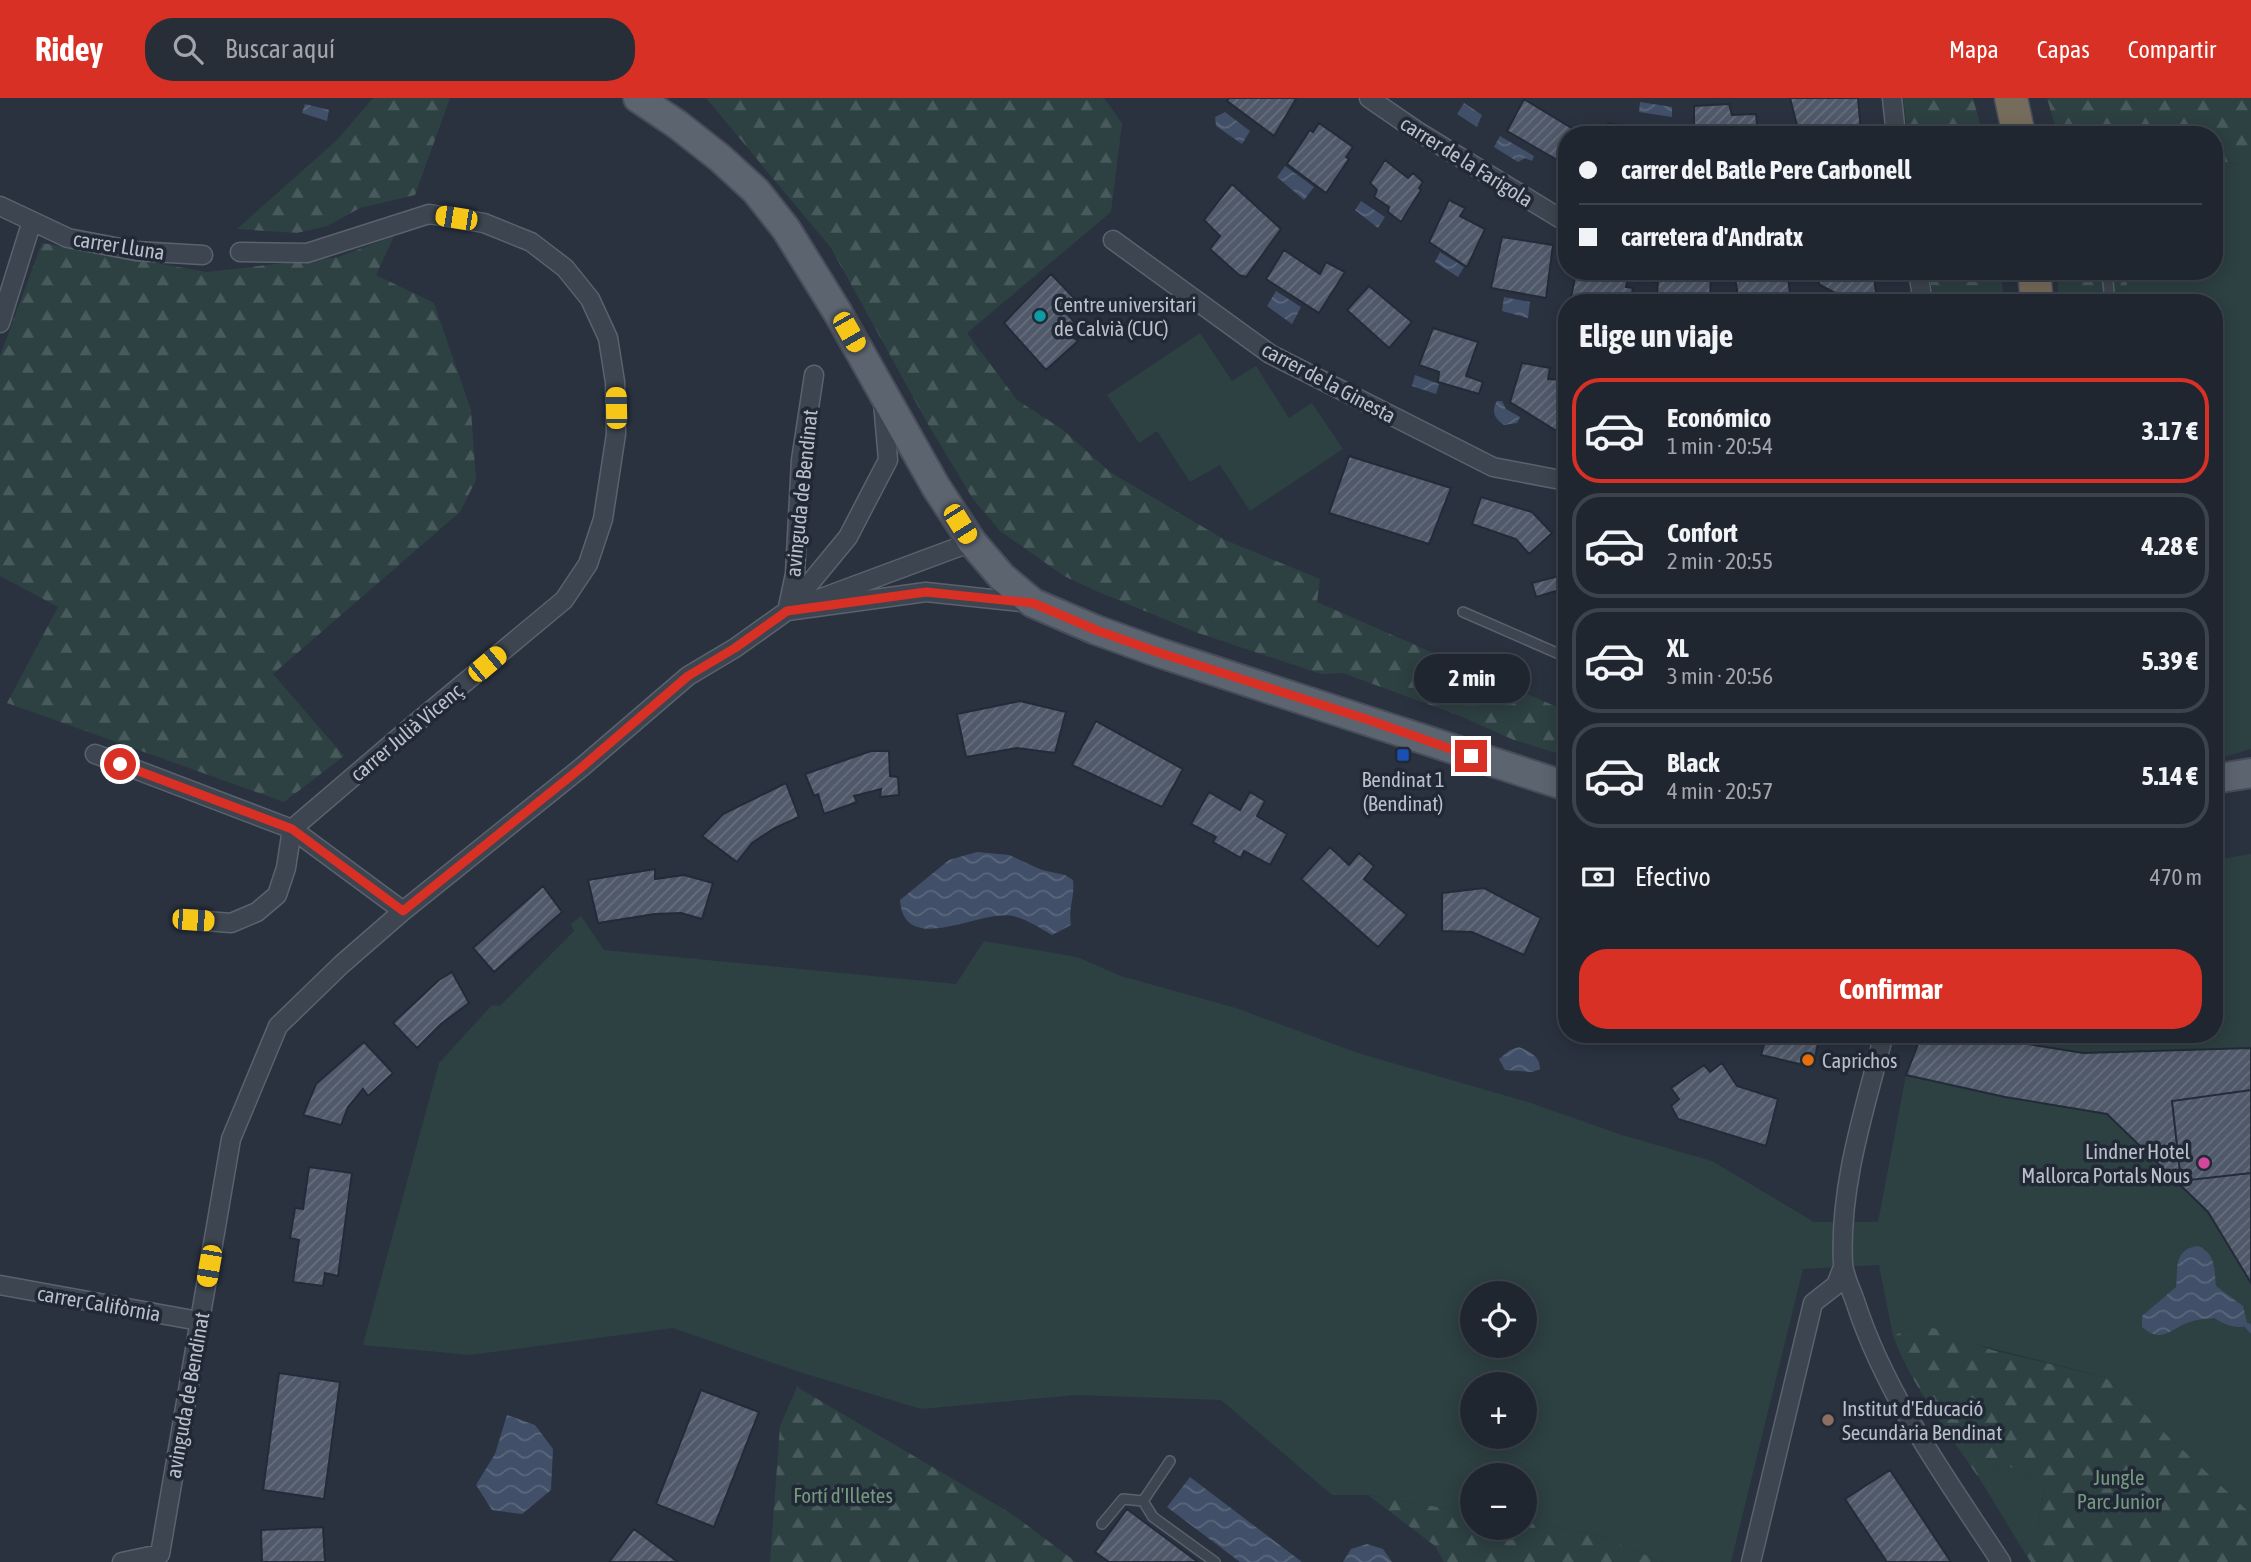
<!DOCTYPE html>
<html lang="es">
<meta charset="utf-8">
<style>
body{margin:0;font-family:"Asap Condensed",sans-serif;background:#282e38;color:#f1f3f6;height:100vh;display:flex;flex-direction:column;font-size:26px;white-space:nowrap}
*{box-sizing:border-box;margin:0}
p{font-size:23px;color:#a2a5ab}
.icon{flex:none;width:38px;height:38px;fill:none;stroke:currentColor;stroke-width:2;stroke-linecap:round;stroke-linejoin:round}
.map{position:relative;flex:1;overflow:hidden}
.panel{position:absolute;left:1558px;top:196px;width:665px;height:749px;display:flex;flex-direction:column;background:#202630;border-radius:28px;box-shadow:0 4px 18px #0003,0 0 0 2px #3d434c}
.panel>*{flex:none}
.guide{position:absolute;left:1558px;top:28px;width:665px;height:154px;border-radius:28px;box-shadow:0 4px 18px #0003,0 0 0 2px #3d434c;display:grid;align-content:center;height:154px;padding:0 21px;background:#202630}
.controls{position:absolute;left:1460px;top:1183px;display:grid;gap:14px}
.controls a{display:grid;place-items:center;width:77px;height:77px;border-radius:50%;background:#202630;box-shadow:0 4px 18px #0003,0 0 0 2px #3d434c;font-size:35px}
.end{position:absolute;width:32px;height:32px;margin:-16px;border:9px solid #d93025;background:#fff;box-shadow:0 0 0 4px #fff}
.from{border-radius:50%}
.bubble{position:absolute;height:49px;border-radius:24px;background:#202630;box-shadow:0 4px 18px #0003,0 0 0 2px #3d434c;font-size:23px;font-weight:700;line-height:49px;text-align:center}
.car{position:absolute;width:21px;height:42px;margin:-21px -10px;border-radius:9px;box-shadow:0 0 5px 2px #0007;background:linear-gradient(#f5c518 24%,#345 0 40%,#f5c518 0 76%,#345 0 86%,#f5c518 0)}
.guide b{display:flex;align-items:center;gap:24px;height:66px;font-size:26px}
.guide b+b{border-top:2px solid #3d434c}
.guide i{width:18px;height:18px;background:#f1f3f6}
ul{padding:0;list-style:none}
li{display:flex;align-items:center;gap:21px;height:105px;margin:0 14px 10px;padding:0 7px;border:4px solid #3d434c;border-radius:28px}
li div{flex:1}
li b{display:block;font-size:26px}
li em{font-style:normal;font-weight:700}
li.active{border-color:#d93025}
li>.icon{width:63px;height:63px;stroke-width:1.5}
h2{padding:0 21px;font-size:32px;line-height:84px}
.pay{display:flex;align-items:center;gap:18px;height:77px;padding:0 21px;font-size:26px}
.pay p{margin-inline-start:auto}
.cta{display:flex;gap:14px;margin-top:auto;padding:14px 21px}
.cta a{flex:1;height:80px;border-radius:28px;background:#d93025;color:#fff;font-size:28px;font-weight:700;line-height:80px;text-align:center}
header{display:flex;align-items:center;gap:42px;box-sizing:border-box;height:98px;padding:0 35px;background:#d93025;color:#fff}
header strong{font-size:33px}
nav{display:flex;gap:38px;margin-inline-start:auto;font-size:24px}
.search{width:490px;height:63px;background:#282e38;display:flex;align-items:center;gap:18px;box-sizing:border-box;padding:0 24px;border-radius:28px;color:#a2a5ab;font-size:26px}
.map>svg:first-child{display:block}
.green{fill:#2d4042;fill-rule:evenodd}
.forest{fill:url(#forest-firs)}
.water{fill:url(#water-waves)}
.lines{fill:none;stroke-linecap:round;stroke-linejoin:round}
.stream{stroke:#414f68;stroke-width:6}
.building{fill:url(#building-hatch);stroke:#242b38;stroke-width:2}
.lane-casing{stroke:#5b626e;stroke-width:12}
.street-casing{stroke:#5b626e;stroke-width:21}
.primary-casing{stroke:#474d5a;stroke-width:32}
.highway-casing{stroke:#484f5b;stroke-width:35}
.lane{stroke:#3d4550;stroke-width:9}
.street{stroke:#3d4550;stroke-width:18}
.primary{stroke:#5c6470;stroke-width:28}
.highway{stroke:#766c5b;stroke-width:32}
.route{stroke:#d93025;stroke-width:9}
.culture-dot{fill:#0f9aa8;stroke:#222936;stroke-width:2.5}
.transit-dot{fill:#1a4fb4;stroke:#222936;stroke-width:2.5}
.food-dot{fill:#e8710a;stroke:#222936;stroke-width:2.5}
.hotel-dot{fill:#d1479c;stroke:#222936;stroke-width:2.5}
.education-dot{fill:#8d6e63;stroke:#222936;stroke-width:2.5}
.labels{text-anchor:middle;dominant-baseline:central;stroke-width:7;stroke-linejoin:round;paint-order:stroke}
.street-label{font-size:21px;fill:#bac0ca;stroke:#222936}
.poi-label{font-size:21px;fill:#bac0ca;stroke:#222936;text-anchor:start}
.park-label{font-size:21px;fill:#74997e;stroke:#222936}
</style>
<header>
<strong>Ridey</strong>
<div class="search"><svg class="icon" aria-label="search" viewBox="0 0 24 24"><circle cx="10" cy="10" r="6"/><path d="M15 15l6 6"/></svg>Buscar aquí</div>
<nav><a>Mapa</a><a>Capas</a><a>Compartir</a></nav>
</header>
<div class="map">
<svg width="2251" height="1464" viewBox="0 0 2251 1464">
<defs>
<pattern id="forest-firs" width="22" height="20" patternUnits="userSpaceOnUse" patternTransform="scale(1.75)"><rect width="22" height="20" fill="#2d4042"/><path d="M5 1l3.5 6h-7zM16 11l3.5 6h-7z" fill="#495a5c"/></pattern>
<pattern id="water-waves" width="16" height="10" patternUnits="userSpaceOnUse" patternTransform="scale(1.75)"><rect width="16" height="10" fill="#414f68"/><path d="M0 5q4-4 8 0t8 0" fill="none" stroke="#5a677c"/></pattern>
<pattern id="building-hatch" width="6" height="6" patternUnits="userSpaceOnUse" patternTransform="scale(1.75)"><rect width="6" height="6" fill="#505969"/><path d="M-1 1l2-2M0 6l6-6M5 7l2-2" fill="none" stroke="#676f7d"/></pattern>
</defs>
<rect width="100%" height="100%" fill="#2a3240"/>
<!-- green -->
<path class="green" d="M2214,63L2251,67V651L2214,662V205H2128L2126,173H2214Z
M1200,235L1232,283L1256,268L1289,320L1312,305L1343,351L1250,413L1220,367L1190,384L1157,333L1139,345L1107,297Z
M2251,756V950L2083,955L1966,936H2214V762Z
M581,818L604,852L956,886L984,843L1077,859L1121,878L1236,910L1358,955L1528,1004L1622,1037L1712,1063L1814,1124H1878L1906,977L2005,999L2107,1016L2208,1114L2251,1185V1416L2105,1279L1911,1230L1893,1238L1879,1167L1803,1171L1731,1464H1663L1595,1436L1524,1424V1377H1472V1415L1368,1397H1332L1221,1302L1076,1297L921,1311L796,1273L673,1230L470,1257L363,1247L439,965L492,907L500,908L574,833L571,826ZM1472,1195H1524V1248H1472ZM1472,1286H1524V1339H1472Z
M2003,1365L2045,1387L2038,1429L2020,1447L1979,1380Z"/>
<!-- forest -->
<path class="forest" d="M373,0H450L415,97L360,110L327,128L297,135L237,131L338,41Z
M706,0H1104L1122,25L1111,114L967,235L1017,302L1062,331L1110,374L1225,442L1320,481L1317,504L1566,613V658L1514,642L1460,618L1343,575L1321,576L1198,535L1094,492L1064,478L1000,433L973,401L929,328L831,150Z
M1903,0H1973L1983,37H1908Z
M2047,0H2251V67L2214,63V37H2058Z
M394,138L376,177L434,205L471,312L476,382L460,414L273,576L344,658L284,704L7,605L58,509L0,478V258L42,145L207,174L338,159Z
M1929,173H2001L2004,205H1934Z
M2058,173H2126L2128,205H2058Z
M1928,1228L1992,1252L2105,1279L2251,1416V1464H2031L2020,1447L2038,1429L2045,1387L2003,1365L1979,1380C1948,1334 1913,1290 1893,1238L1911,1230Z
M797,1289L1012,1416L1076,1464H770L780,1328Z
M1368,1397L1472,1415V1430H1524V1424L1595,1436L1663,1464H1444L1435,1448Z"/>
<!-- water -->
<path class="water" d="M1640,4L1672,9V19L1639,14Z
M1464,5L1482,17L1477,29L1457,16Z
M305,6L329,12L327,23L302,15Z
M1225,14L1250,33L1242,46L1216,28L1215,19Z
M1500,38L1534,58L1532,63L1525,60L1518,64L1494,49Z
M1285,68L1314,89L1304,102L1277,79Z
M1361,103L1385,119L1378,130L1355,112Z
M1440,154L1464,169L1458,179L1435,164Z
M1276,193L1301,209L1292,226L1267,208Z
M1504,199L1530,204L1528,220L1502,213Z
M1415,277L1439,286L1436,296L1412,288Z
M1497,303H1502L1506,311L1520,319L1517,325L1504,327C1494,320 1491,313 1497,303Z
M977,754L1009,757L1042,772L1065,777L1073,782C1075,800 1068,809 1071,827L1052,837C1040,830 1026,821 1013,818C980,811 904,860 900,802L949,762Z
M1519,949C1530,954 1540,958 1540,971L1532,974L1505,972L1499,961L1510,952Z
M2198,1148C2216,1156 2214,1170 2216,1188L2243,1208L2248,1228C2234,1231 2226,1227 2214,1220C2206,1221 2198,1221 2190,1224C2170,1230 2163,1247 2142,1229V1218L2176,1189C2178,1169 2174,1151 2198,1148Z
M507,1317L535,1327L553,1351L551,1392L522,1416L492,1412L476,1387L495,1356Z
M1190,1379L1302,1464H1240L1167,1409Z
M1367,1446L1383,1451L1392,1464H1343L1351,1451Z"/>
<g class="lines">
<!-- stream -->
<path class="stream" d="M2248,1228L2251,1232"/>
</g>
<!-- building -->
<path class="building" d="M1229,0H1294L1296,1L1274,38L1227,3Z
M1790,0H1858L1861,34L1852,37H1789L1799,35Z
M1524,1L1583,37H1566V67L1507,33Z
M1729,6L1732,17L1756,16L1758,37H1704L1703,33L1694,31V8Z
M1319,25L1353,49L1346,59L1349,61L1326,95L1287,66L1310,32L1313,34Z
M1608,25L1671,36V37H1607Z
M1385,62L1408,80L1413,75L1423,84L1419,90L1421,92L1401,124L1388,114L1389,109L1374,99L1377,92L1370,85Z
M1232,86L1281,131L1246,179L1239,177L1210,151L1220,138L1204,122Z
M1449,102L1465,110L1460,118L1485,131L1467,169L1429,144Z
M1502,139L1553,147L1546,200L1491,190Z
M1284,152L1320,176L1326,164L1345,174L1319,215L1266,181Z
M1573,173H1630L1626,189L1633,190L1630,205H1577L1578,202L1571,199L1575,180L1572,179Z
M1651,173H1711L1710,205H1663V198L1657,195L1658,184H1653Z
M1734,173H1787L1791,202L1739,205Z
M1814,173H1873L1877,201L1852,204L1820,187Z
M1051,176L1076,202L1063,211L1075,225L1066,234L1078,243L1046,272L1004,225Z
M1369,188L1412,224L1389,250L1347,212Z
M1433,230L1478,244L1466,278L1483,284L1479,296L1438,284L1439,274L1419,267Z
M1522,265L1550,270L1548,281L1566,282L1565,333L1555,332L1510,304Z
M1349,358L1451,390L1429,446L1329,415Z
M1481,399L1532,414L1552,435L1529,456L1516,441L1472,426Z
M1566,476V490L1536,499L1532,485Z
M1020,603L1066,614L1055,655L1017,650L966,659L957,616Z
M1096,623L1183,671L1162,709L1072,667Z
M871,653H889L890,678L898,679L899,697L880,699L881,691L854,698L857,704L824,716L818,696L814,698L805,676Z
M786,685L799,719L773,731L752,745L737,764L702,738L723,716Z
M1209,694L1240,712L1250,694L1265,703L1257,718L1287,736L1270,767L1244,753L1241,760L1213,744L1216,739L1191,726Z
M1330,749L1349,767L1359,755L1374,768L1364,781L1407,817L1378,849L1301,781Z
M655,771V781L684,777L713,785L702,821L681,815L655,816L598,825L588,782Z
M543,788L562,814L494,874L473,850Z
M1484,790L1541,820L1524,857L1472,834L1442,833V795Z
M452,874L469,905L441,926L417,950L393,925L439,882Z
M1566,879V899L1558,883Z
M1604,936H1624L1622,945Z
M1767,936H1820L1813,969L1761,957Z
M1922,936H1966L2083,955L2251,950V1185L2208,1114L2107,1016L2005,999L1906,977Z
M364,944L393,975L368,998L363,991L348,1009L341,1027L303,1017L316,986Z
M1722,965L1737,988L1778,1001L1766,1048L1678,1021L1671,1008L1679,1001L1671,990L1704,967L1710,974Z
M2251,992V1075L2181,1083L2172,1003Z
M309,1069L352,1075L338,1178L325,1175L323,1188L293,1184L299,1142L290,1140L295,1110L303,1111Z
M279,1275L340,1284L324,1401L263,1392Z
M701,1292L759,1314L714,1429L656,1406Z
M1890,1372L1951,1464H1887L1845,1401Z
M1127,1411L1198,1464H1109L1095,1454Z
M323,1429L325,1464H262L261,1432Z
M634,1431L678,1464H609Z"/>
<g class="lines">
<defs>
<path id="lane" d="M2107,173L2110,205
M1463,514L1566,559
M1170,1363L1143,1403L1153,1419L1215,1464
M1102,1426L1123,1401L1143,1403"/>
<path id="street" d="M1369,0L1417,33L1566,124
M1892,0L1896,37
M0,108L68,140L136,153L203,157
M1113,142L1270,256L1493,369L1566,383
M1918,173L1923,205
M0,225L32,123
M816,502L972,444
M788,509L795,476L801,362L814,277
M787,513L926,494L1030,505
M95,656L292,731L403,813
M193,822L231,825L257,814L277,797L286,770L292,731L410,630L564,502L588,466L603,421L616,336L615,284L608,240L590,201L565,170L531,144L484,125L429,116L307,155L240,154
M1884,936C1865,1010 1839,1088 1843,1165C1844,1179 1852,1193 1856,1206C1887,1300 1947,1381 2001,1464
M0,1187L199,1223
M122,1464L160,1456L231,1041L278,928L342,866L403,813L582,669L688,578L735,550L787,513L848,439L888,362L883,304
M1751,1464L1813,1205L1836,1187L1843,1169"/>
<path id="primary" d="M638,0L678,27L720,60L756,93L786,131L838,215L936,389L972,444L1002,479L1033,505L1096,532L1160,555L1566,688
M2214,681L2251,675"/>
<path id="highway" d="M2011,0L2019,37
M2034,173L2037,205"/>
</defs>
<!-- lane casing -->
<use href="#lane" class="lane-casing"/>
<!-- street casing -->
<use href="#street" class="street-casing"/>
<!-- primary casing -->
<use href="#primary" class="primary-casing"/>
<!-- highway casing -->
<use href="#highway" class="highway-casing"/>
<!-- lane -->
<use href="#lane" class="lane"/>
<!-- street -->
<use href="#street" class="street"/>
<!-- primary -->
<use href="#primary" class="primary"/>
<!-- highway -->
<use href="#highway" class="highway"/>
</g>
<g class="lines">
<!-- route -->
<path class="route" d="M120,666L292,731L403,813L582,669L688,578L735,550L787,513L926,494L1033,505L1096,532L1160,555L1366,621L1471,658"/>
</g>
<!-- markers -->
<circle class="culture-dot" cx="1040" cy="218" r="7"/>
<rect class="transit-dot" x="1396" y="650" width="14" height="14" rx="3.5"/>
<circle class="food-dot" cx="1808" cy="962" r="7"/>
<circle class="hotel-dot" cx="2204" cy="1065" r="7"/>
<circle class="education-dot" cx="1828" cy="1322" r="7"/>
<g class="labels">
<!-- street labels -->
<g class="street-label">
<text transform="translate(1467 63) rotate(32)">carrer de la Farigola</text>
<text transform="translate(119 147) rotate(9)">carrer Lluna</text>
<text transform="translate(1329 284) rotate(28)">carrer de la Ginesta</text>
<text transform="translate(801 395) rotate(-84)">avinguda de Bendinat</text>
<text transform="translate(406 634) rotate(-40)">carrer Julià Vicenç</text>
<text transform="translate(99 1205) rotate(10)">carrer Califòrnia</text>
<text transform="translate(187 1297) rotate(-80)">avinguda de Bendinat</text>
</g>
<!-- poi labels -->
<g class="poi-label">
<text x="1054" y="206">Centre universitari<tspan x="1054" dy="24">de Calvià (CUC)</tspan></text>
<text x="1403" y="681" text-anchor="middle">Bendinat 1<tspan x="1403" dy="24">(Bendinat)</tspan></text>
<text x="1822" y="962">Caprichos</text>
<text x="2190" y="1053" text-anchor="end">Lindner Hotel<tspan x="2190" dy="24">Mallorca Portals Nous</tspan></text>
<text x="1842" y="1310">Institut d'Educació<tspan x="1842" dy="24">Secundària Bendinat</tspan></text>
</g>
<!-- park labels -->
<g class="park-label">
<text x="2119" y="1379">Jungle<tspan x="2119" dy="24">Parc Junior</tspan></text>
<text x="843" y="1397">Fortí d'Illetes</text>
</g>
</g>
</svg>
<div class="controls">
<a><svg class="icon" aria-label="locate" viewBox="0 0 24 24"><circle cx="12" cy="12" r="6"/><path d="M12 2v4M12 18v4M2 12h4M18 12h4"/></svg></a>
<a>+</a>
<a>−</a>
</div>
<i class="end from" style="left:120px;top:666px"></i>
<i class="end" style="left:1471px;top:658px"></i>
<div class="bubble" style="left:1414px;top:556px;width:116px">2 min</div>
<i class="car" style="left:456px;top:120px;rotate:279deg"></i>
<i class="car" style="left:849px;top:234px;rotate:150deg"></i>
<i class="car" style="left:616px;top:310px;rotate:359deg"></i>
<i class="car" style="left:960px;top:426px;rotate:148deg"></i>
<i class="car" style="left:487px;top:566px;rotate:50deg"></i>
<i class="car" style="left:193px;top:822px;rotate:94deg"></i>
<i class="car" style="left:209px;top:1168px;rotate:190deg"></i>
<div class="guide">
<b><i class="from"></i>carrer del Batle Pere Carbonell</b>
<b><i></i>carretera d'Andratx</b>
</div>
<section class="panel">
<h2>Elige un viaje</h2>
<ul>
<li class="active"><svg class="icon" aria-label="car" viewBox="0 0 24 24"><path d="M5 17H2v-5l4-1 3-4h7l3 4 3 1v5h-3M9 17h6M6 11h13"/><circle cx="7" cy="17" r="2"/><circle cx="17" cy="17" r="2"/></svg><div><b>Económico</b><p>1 min · 20:54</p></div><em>3.17 €</em></li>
<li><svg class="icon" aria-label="car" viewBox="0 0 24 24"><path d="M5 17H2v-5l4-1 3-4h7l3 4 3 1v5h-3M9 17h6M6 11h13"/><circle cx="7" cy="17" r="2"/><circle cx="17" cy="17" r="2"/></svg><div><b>Confort</b><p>2 min · 20:55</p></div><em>4.28 €</em></li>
<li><svg class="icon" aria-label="car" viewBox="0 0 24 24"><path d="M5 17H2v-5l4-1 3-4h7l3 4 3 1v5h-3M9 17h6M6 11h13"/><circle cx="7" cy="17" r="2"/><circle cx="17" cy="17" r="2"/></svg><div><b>XL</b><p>3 min · 20:56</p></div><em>5.39 €</em></li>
<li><svg class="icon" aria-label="car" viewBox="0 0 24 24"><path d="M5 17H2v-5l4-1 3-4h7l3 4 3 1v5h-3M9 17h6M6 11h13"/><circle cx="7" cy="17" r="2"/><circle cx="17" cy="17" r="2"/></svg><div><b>Black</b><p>4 min · 20:57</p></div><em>5.14 €</em></li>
</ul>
<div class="pay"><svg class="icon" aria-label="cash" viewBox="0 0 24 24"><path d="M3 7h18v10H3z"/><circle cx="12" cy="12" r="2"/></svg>Efectivo<p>470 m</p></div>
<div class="cta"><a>Confirmar</a></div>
</section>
</div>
